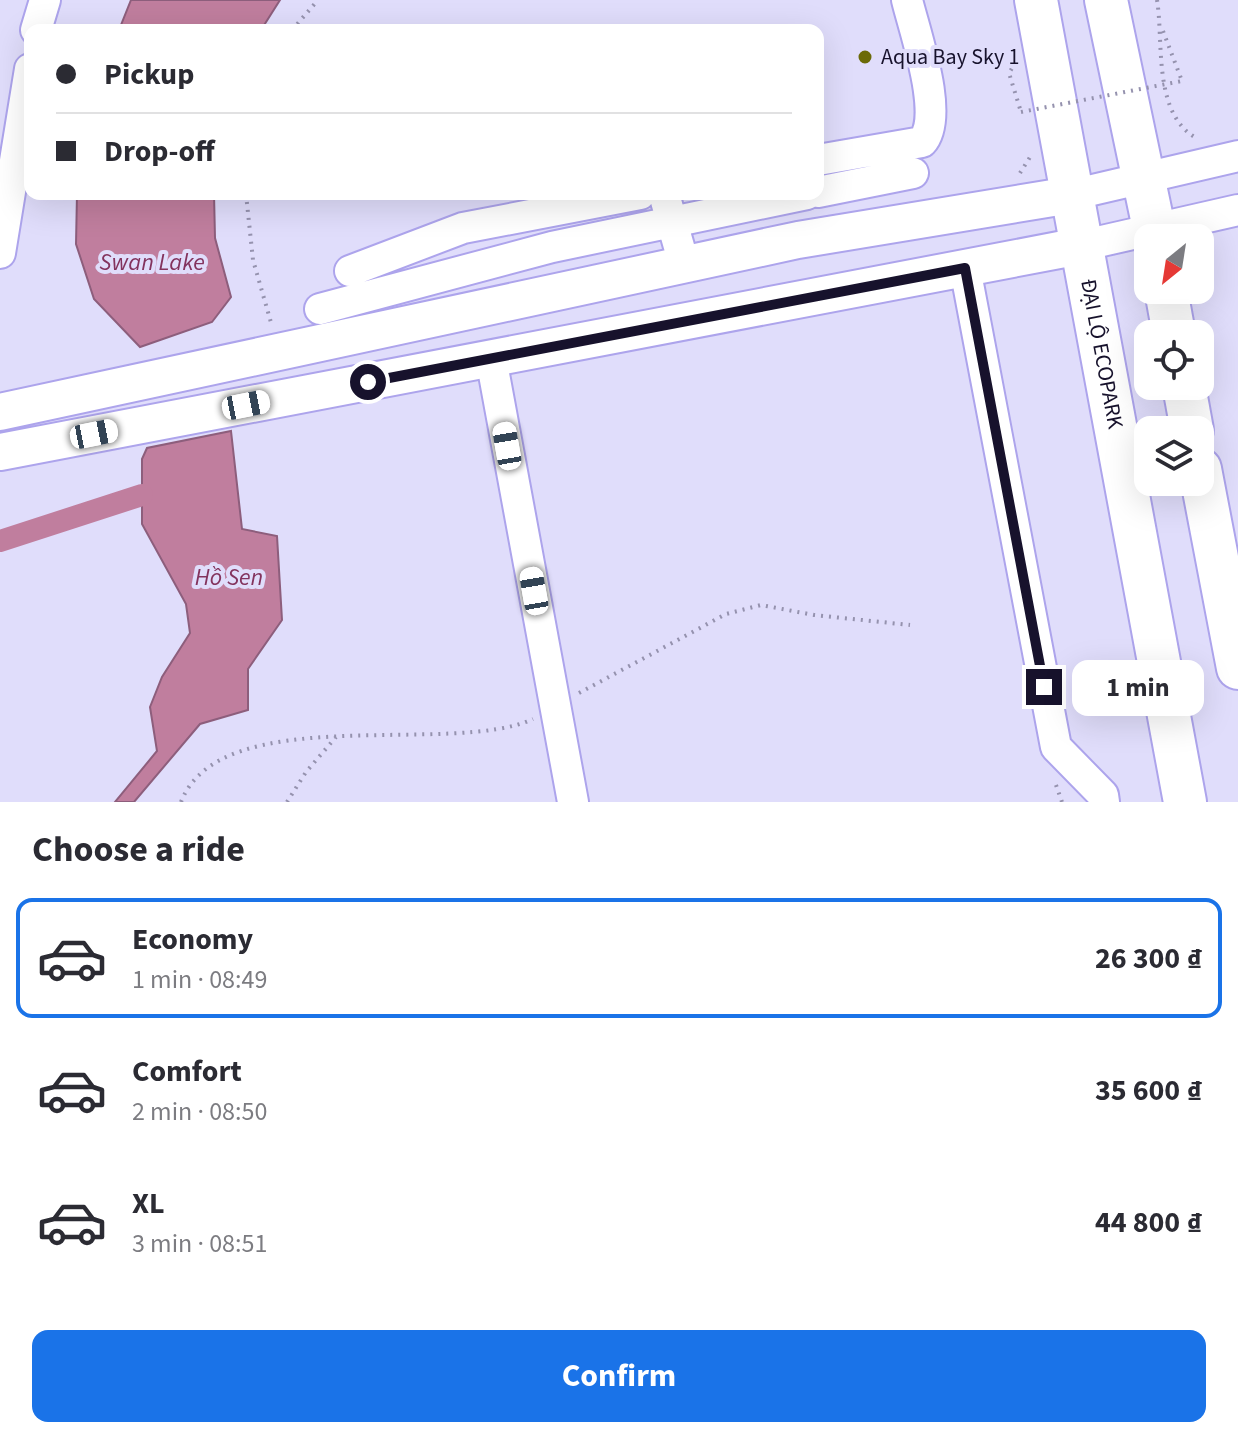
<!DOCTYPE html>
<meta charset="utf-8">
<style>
body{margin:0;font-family:"Source Sans 3",sans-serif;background:#f2f2f3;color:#2b2b33;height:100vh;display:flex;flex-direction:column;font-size:30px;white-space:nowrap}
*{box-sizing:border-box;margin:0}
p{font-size:26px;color:#7c7c81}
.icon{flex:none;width:44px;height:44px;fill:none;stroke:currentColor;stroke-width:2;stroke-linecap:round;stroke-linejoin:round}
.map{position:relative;height:802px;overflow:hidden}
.panel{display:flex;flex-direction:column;background:#fff;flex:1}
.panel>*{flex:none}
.banner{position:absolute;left:24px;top:24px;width:800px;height:176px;border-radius:16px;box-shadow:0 8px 32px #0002;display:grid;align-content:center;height:176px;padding:0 32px;background:#fff}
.needle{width:52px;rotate:210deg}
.tools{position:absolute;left:1134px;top:224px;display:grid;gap:16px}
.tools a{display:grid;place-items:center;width:80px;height:80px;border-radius:16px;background:#fff;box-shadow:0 8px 32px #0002;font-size:40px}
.end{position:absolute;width:36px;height:36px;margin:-18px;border:10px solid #17122c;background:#fff;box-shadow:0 0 0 4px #fff}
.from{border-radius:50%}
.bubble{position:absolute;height:56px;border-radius:16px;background:#fff;box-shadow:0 8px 32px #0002;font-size:26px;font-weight:700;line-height:56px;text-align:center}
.car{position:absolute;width:24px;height:48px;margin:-24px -12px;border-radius:10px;box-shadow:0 0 6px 2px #0007;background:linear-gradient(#fff 24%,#345 0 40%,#fff 0 76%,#345 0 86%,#fff 0)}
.banner b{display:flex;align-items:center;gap:28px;height:76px;font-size:30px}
.banner b+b{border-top:2px solid #e1e1e2}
.banner i{width:20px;height:20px;background:#2b2b33}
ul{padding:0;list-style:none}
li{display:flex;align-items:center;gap:24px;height:120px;margin:0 16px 12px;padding:0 16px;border:4px solid transparent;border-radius:16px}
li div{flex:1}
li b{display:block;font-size:30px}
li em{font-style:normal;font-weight:700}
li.active{border-color:#1a73e8}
li>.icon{width:72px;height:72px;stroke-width:1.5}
h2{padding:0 32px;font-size:36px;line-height:96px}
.primary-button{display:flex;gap:16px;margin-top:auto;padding:16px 32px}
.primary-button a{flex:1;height:92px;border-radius:16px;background:#1a73e8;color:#fff;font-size:32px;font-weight:700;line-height:92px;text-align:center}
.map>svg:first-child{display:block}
.water{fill:#c07e9e;stroke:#8d5e7c;stroke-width:2}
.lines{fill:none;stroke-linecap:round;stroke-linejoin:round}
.canal{stroke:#c07e9e;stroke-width:22}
.minor-casing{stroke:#ada4ec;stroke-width:34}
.major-casing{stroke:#ada4ec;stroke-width:40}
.highway-casing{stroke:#ada4ec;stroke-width:46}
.path{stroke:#9592ae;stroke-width:4;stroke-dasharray:2 6;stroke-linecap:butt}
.minor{stroke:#fff;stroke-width:30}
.major{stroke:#fff;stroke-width:36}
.highway{stroke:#fff;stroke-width:42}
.path-bridge{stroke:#9592ae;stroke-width:4;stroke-dasharray:2 6;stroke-linecap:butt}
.route{stroke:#17122c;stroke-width:10}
.poi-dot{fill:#6b6a08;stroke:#e0ddfb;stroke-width:3}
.labels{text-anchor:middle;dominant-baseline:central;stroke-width:8;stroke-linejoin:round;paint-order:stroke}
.poi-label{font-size:22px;fill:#17122c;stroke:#e0ddfb;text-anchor:start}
.street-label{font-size:22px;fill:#17122c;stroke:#e0ddfb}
.water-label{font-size:24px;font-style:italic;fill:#83335e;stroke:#e0ddfb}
</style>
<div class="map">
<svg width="1238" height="802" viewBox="0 0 1238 802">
<rect width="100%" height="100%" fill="#e0ddfb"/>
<!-- water -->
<path class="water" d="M131,0H280L261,30H119Z
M77,194H214L215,238L231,297L212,322L140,347L94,299L76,244Z
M231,431L242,529L277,536L282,620L248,669V710L200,724L134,802H115L157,751L150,707L162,677L190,633L186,604L142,524V459L147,448Z"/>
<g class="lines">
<!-- canal -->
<path class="canal" d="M0,541L142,495"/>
<defs>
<path id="minor" d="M36,30L45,0
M818,160L922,142C945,117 915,33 907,0
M818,192L913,173
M664,194L684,264
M1071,195L1238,156
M1080,246L1238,210
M0,253L30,69
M965,268L1056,747L1103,795L1104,802
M350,271L463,228L640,194
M320,309L552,247L807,194
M491,358L573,802"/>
<path id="major" d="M0,412L798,240L1071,195
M0,452L1080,246"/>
<g id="highway">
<path id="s1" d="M1036,0L1185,802"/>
<path d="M1106,0L1156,238"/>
<path d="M1166,290L1174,334"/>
<path d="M1184,386L1192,430"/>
<path d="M1200,469L1238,668"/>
</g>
</defs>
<!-- minor casing -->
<use href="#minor" class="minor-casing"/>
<!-- major casing -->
<use href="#major" class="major-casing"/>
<!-- highway casing -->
<use href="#highway" class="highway-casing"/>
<!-- path -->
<path class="path" d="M1157,0C1164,42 1152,115 1198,139
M292,30L318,0
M1163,31L1182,81
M1016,62L1009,73L1021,112
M1020,173L1032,154
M246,194L253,260L272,326
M579,693L726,614L761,605L814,615L910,625
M1056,785L1062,802
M181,802C221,699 452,757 533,719
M287,802L306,772L336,737"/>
<!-- minor -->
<use href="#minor" class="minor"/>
<!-- major -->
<use href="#major" class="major"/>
<!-- highway -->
<use href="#highway" class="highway"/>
<!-- path-bridge -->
<path class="path-bridge" d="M1021,112L1182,81"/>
</g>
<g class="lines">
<!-- route -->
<path class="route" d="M368,382L965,268L1044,687"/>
</g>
<!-- markers -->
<circle class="poi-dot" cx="865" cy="57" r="8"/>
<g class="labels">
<!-- poi labels -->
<g class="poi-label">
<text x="881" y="57">Aqua Bay Sky 1</text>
</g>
<!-- street labels -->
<g class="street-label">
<text stroke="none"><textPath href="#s1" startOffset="360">ĐẠI LỘ ECOPARK</textPath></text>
</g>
<!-- water labels -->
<g class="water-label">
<text x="152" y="262">Swan Lake</text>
<text x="229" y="577">Hồ Sen</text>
</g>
</g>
</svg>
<div class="tools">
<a><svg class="needle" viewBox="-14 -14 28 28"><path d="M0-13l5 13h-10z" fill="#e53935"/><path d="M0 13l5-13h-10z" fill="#7c7c81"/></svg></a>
<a><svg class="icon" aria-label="locate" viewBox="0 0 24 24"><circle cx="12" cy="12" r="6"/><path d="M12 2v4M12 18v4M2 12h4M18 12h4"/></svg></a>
<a><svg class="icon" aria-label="layers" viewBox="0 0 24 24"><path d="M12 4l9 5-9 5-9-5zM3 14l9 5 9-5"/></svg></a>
</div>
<i class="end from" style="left:368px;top:382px"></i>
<i class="end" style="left:1044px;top:687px"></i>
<div class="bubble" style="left:1072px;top:660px;width:132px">1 min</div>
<i class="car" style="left:246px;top:405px;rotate:79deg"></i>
<i class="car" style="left:94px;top:434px;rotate:79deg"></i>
<i class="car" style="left:507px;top:446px;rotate:350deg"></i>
<i class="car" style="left:534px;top:591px;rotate:350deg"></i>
<div class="banner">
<b><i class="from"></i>Pickup</b>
<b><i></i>Drop-off</b>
</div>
</div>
<section class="panel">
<h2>Choose a ride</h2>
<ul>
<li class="active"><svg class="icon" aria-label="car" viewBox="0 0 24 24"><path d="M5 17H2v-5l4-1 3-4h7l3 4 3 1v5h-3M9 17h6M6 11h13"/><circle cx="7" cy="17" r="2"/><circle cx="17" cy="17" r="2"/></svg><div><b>Economy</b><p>1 min · 08:49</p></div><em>26 300 ₫</em></li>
<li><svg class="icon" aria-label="car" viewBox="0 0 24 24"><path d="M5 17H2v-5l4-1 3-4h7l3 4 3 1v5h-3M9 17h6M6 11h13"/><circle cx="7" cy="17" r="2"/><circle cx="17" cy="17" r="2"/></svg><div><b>Comfort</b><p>2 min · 08:50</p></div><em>35 600 ₫</em></li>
<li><svg class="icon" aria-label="car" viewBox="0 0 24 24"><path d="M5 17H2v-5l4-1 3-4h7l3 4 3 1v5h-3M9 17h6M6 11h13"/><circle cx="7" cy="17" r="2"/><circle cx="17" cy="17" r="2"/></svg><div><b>XL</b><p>3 min · 08:51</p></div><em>44 800 ₫</em></li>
</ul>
<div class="primary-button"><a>Confirm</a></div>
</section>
